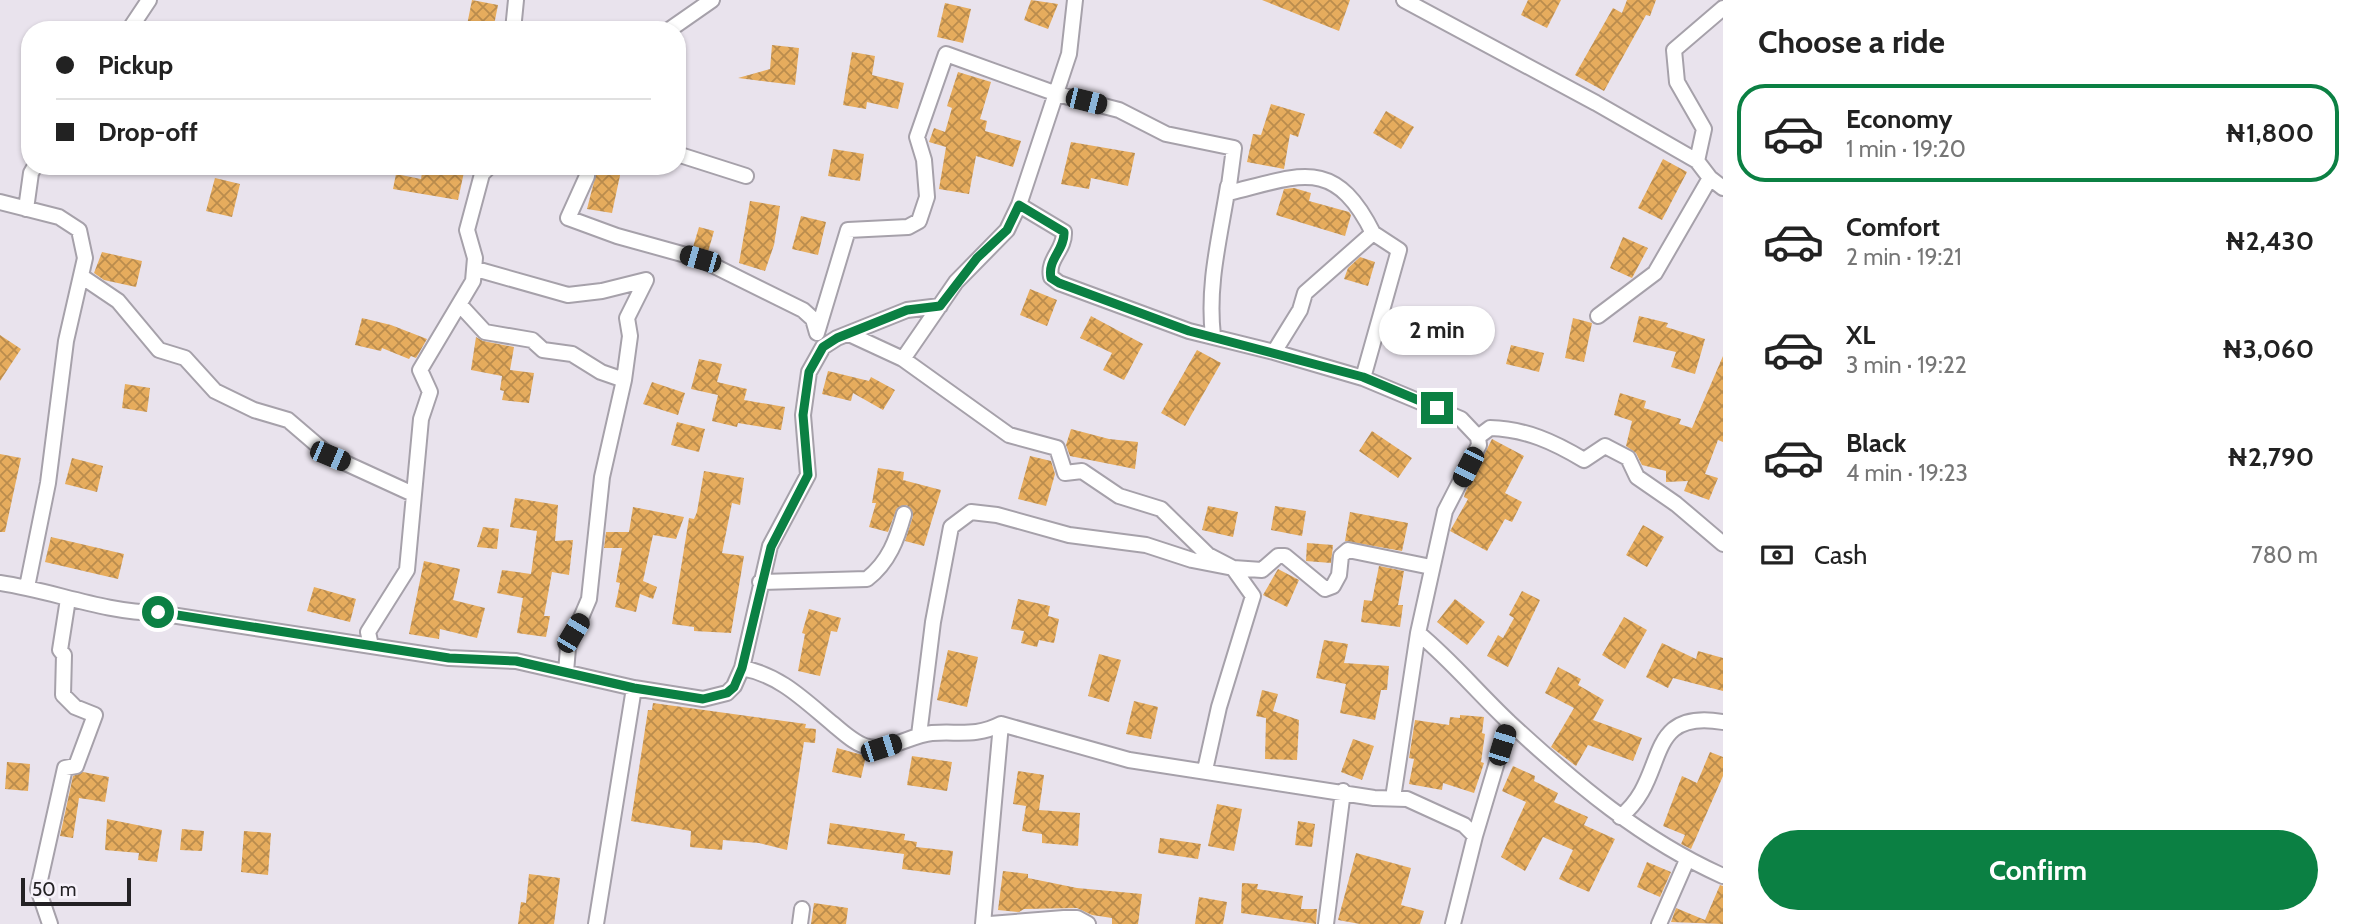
<!DOCTYPE html>
<meta charset="utf-8">
<style>
body{margin:0;font-family:Cabin,sans-serif;background:#f2f2f2;color:#222;height:100vh;display:flex;flex-direction:column;font-size:26px;white-space:nowrap}
*{box-sizing:border-box;margin:0}
p{font-size:23px;color:#767676}
.icon{flex:none;width:38px;height:38px;fill:none;stroke:currentColor;stroke-width:2;stroke-linecap:round;stroke-linejoin:round}
.map{position:relative;flex:1;overflow:hidden}
.side{display:flex;flex-direction:column;background:#fff;width:630px}
.side>*{flex:none}
.hud{position:absolute;left:21px;top:21px;width:665px;height:154px;border-radius:28px;box-shadow:0 2px 5px #0004;display:grid;align-content:center;height:154px;padding:0 35px;background:#fff}
.scale{position:absolute;left:21px;bottom:18px;width:110px;box-sizing:border-box;padding-left:7px;border:4px solid #232124;border-top:0;font-size:19px;line-height:24px;white-space:nowrap;color:#232124;-webkit-text-stroke:5px #f6f1fa;paint-order:stroke}
.end{position:absolute;width:32px;height:32px;margin:-16px;border:9px solid #0b8043;background:#fff;box-shadow:0 0 0 4px #fff}
.from{border-radius:50%}
.bubble{position:absolute;height:49px;border-radius:24px;background:#fff;box-shadow:0 2px 5px #0004;font-size:23px;font-weight:700;line-height:49px;text-align:center}
.car{position:absolute;width:21px;height:42px;margin:-21px -10px;border-radius:9px;box-shadow:0 0 5px 2px #0007;background:linear-gradient(#222 24%,#8ab4d8 0 40%,#222 0 76%,#8ab4d8 0 86%,#222 0)}
.hud b{display:flex;align-items:center;gap:24px;height:66px;font-size:26px}
.hud b+b{border-top:2px solid #e0e0e0}
.hud i{width:18px;height:18px;background:#222}
ul{padding:0;list-style:none}
li{display:flex;align-items:center;gap:21px;height:98px;margin:0 14px 10px;padding:0 21px;border:4px solid transparent;border-radius:28px}
li div{flex:1}
li b{display:block;font-size:26px}
li em{font-style:normal;font-weight:700}
li.current{border-color:#0b8043}
li>.icon{width:63px;height:63px;stroke-width:1.5}
h2{padding:0 35px;font-size:32px;line-height:84px}
.pay{display:flex;align-items:center;gap:18px;height:77px;padding:0 35px;font-size:26px}
.pay p{margin-inline-start:auto}
.button{display:flex;gap:14px;margin-top:auto;padding:14px 35px}
.button a{flex:1;height:80px;border-radius:42px;background:#0b8043;color:#fff;font-size:28px;font-weight:700;line-height:80px;text-align:center}
main{display:flex;flex:1;min-height:0}
.map>svg:first-child{display:block}
.building{fill:url(#building-cross-hatch)}
.lines{fill:none;stroke-linecap:round;stroke-linejoin:round}
.minor-casing{stroke:#a6a1aa;stroke-width:18}
.minor{stroke:#fff;stroke-width:14}
.route{stroke:#0b8043;stroke-width:9}
</style>
<main>
<div class="map">
<svg width="1723" height="924" viewBox="0 0 1723 924">
<defs>
<pattern id="building-cross-hatch" width="8" height="8" patternUnits="userSpaceOnUse" patternTransform="scale(1.75)"><rect width="8" height="8" fill="#e6ac5d"/><path d="M0 0l8 8M0 8l8-8" fill="none" stroke="#ba8c4d"/></pattern>
</defs>
<rect width="100%" height="100%" fill="#e9e3ed"/>
<!-- building -->
<path class="building" d="M472,0L498,5L493,30H466Z
M1031,0L1058,4L1048,29L1024,20Z
M1262,0H1350L1339,31Z
M1528,0H1561L1547,28L1521,15Z
M1627,0H1656L1650,16L1646,15L1604,91L1575,75L1613,8L1622,13Z
M945,3L971,9L963,43L937,37Z
M772,45L799,48L795,85L738,78L770,69Z
M852,52L875,56L872,75L904,83L898,109L867,102L866,109L843,105Z
M958,72L991,82L980,119L987,121L985,131L1021,141L1013,167L976,156L969,194L939,189L946,147L929,142L934,128L945,132L952,108L947,106Z
M1271,104L1305,114L1298,137L1290,134L1284,169L1247,162L1253,134L1261,135Z
M1386,111L1414,127L1401,149L1373,133Z
M1071,142L1135,153L1128,186L1091,178L1089,189L1061,184Z
M833,149L864,154L860,181L828,176Z
M1663,159L1687,172L1662,220L1638,208Z
M423,166L464,172L458,200L393,189L396,174L421,179Z
M598,166H622L612,213L587,209Z
M215,178L240,184L232,217L206,211Z
M1294,188L1311,193L1309,201L1349,212L1351,215L1345,236L1276,215L1284,189Z
M750,201L780,206L774,245L765,271L739,263Z
M801,216L826,222L818,255L792,249Z
M699,227L714,231L708,252L693,247Z
M1623,237L1648,248L1632,278L1610,268Z
M102,252L142,261L136,287L104,280L94,273Z
M1360,257L1375,262L1368,286L1344,279L1348,268Z
M1030,289L1057,300L1047,326L1020,315Z
M1091,316L1143,344L1124,380L1103,370L1112,353L1080,338Z
M1639,316L1668,323L1666,327L1705,339L1695,374L1671,367L1676,352L1633,342Z
M362,318L391,325L427,339L416,358L411,356L409,359L382,348L381,351L355,345Z
M1573,318L1592,323L1584,362L1565,358Z
M0,335L21,349L0,381Z
M476,337L483,341L514,347L510,370L534,373L529,403L502,400L504,391L500,390L502,376L471,370Z
M1511,345L1544,353L1539,372L1506,364Z
M1197,350L1221,363L1185,426L1161,413Z
M1723,356V442L1718,440L1705,474L1718,478L1709,500L1684,491L1688,481L1666,482V471L1642,465L1636,453L1626,446L1632,421L1614,415L1620,393L1646,401L1644,408L1681,419L1679,424L1692,428Z
M699,359L722,364L717,382L747,389L744,400L785,407L781,430L738,423L737,427L712,421L718,395L691,389Z
M828,371L869,381L871,377L895,390L883,410L853,393L851,401L822,394Z
M652,382L685,393L678,415L643,404Z
M125,384L150,388L147,412L122,408Z
M677,422L705,429L699,452L671,445Z
M1071,429L1109,439L1138,442L1135,469L1070,456L1066,445Z
M1372,431L1412,458L1398,478L1359,451Z
M1492,439L1524,456L1505,493L1522,502L1512,522L1505,519L1487,551L1450,531L1468,499L1464,497L1465,493Z
M0,454L21,458L5,532H0Z
M1030,456L1051,461L1055,474L1046,506L1018,499Z
M72,458L103,466L97,492L65,484Z
M878,468L904,472L903,480L941,490L924,546L905,541L913,516L907,505L897,508L888,532L869,527L876,503H872Z
M704,471L744,478L740,505L732,503L722,553L744,556L731,633L694,631V627L672,624L689,518L694,519L697,512Z
M515,498L558,505L555,541L573,540L569,575L552,572L544,616H550L546,637L517,633L523,598L497,593L502,570L531,574L537,531L510,527Z
M1208,506L1238,512L1233,537L1202,530Z
M1275,506L1306,511L1302,536L1271,530Z
M633,507L684,517L676,539L653,535L643,581L657,587L653,599L640,594L636,612L615,607L620,583L616,582L622,548H604L606,532H629Z
M1350,512L1408,523L1402,551L1345,541Z
M1643,525L1664,537L1647,567L1626,555Z
M483,527L499,529L497,549L477,547Z
M51,537L124,554L118,579L45,562Z
M1307,543L1333,545L1331,563L1306,561Z
M424,561L460,569L453,600L485,608L477,638L440,629L439,639L409,634Z
M1379,566L1404,571L1398,605H1403L1400,627L1361,622L1364,600L1372,601Z
M1278,569L1299,580L1287,607L1263,595Z
M314,587L356,599L350,622L307,611Z
M1522,591L1540,600L1508,667L1487,656L1498,635L1503,638L1514,618L1509,615Z
M1018,599L1050,606L1048,616L1059,619L1054,643L1039,640L1037,647L1021,643L1024,631L1011,629Z
M1455,599L1485,622L1467,645L1437,622Z
M809,609L841,618L837,632L831,631L820,676L798,671L805,634L802,633Z
M1624,617L1647,630L1625,669L1602,655Z
M1324,640L1348,644L1344,663L1389,666L1387,690H1381L1375,720L1340,713L1346,684L1316,678Z
M1662,643L1696,659L1698,651L1723,658V691L1673,678L1668,688L1646,677Z
M948,650L978,657L967,707L937,700Z
M1099,654L1121,660L1109,702L1088,696Z
M1558,667L1581,679L1578,685L1604,700L1593,720L1642,738L1633,761L1588,745L1576,766L1551,747L1574,708L1545,693Z
M1262,690L1278,694L1273,711L1299,720L1297,760L1265,759L1266,718L1256,716Z
M1134,701L1158,707L1151,739L1126,734Z
M653,703L806,724L805,728L816,729L815,743L804,742L787,850L759,843L723,840L722,850L690,847L691,831L631,821L648,710H652Z
M1460,715L1484,717L1482,733L1485,734L1481,762L1484,763L1474,793L1443,783L1442,790L1409,784L1414,759L1409,758L1415,720L1449,725L1450,717L1460,718Z
M1353,739L1374,746L1362,780L1341,772Z
M837,748L866,756L861,778L832,772Z
M1710,752L1723,757V776L1691,849L1681,844L1685,835L1663,826L1682,776L1697,783Z
M912,756L952,762L947,791L907,785Z
M7,762L30,764L28,791L5,789Z
M1513,766L1535,776L1534,781L1558,793L1554,802L1588,817L1584,825L1615,839L1589,892L1559,879L1573,850L1543,837L1525,871L1501,857L1526,802L1502,791Z
M1018,771L1044,775L1039,810L1080,813L1078,846L1042,843V834L1022,831L1026,806L1013,804Z
M83,772L109,777L105,802L79,798L73,838L60,836L73,776Z
M1217,804L1242,809L1234,851L1208,846Z
M107,819L162,830L157,862L138,860L139,853L105,850Z
M1298,821L1315,824L1312,847L1295,845Z
M830,823L905,834L904,840L917,842L916,847L953,851L950,875L902,869L904,854L827,844Z
M182,829L204,831L202,851L180,850Z
M244,831L271,833L268,875L241,872Z
M1160,838L1201,844L1198,859L1158,853Z
M1356,853L1411,868L1401,905L1424,911L1420,924H1360L1338,920Z
M1647,862L1671,872L1660,897L1637,887Z
M1003,871L1028,874V878L1077,888L1142,894L1138,924H1112V918L1092,915L1077,908L1024,909L1019,912L998,910Z
M529,874L560,878L554,924H518L521,902L526,903Z
M1242,883L1258,884L1257,889L1303,896L1301,909H1317L1316,924L1241,913Z
M1720,885L1723,886V924L1671,922L1676,908L1705,920Z
M1199,897L1227,902L1223,924H1195Z
M814,903L848,908L846,924H811Z"/>
<g class="lines">
<defs>
<path id="minor" d="M1404,0L1596,103L1697,161
M1723,8L1674,50L1677,82L1704,129L1697,161L1710,178L1723,188
M129,30L149,0
M513,30L516,0
M669,30L712,0
M677,154L746,176
M588,166L587,176L568,218L617,236L700,259L803,310L813,319L817,333
M0,202L59,217L79,230L85,258L66,341L48,483L27,587
M1019,205L1064,232C1065,250 1047,259 1051,277L1059,283L1189,331L1274,352
M26,209L31,173L35,166
M476,269L568,295L602,291L646,280L627,318L630,336L624,380
M81,276L118,301L159,350L185,358L215,391L254,410L288,420L330,456L413,494
M461,306L485,332L532,340L543,350L572,354L601,372L624,380L602,477L589,599L568,648L566,672
M1598,316L1655,273L1710,178
M817,333L848,230L908,227L919,221L927,197L924,160L917,137L946,54L1057,94L1119,110L1166,134L1234,148L1228,193C1299,176 1334,155 1373,233L1305,293L1300,310L1274,352L1363,378L1461,419L1478,437L1479,445L1445,511L1418,633C1451,660 1478,693 1510,723C1575,783 1642,840 1723,876
M849,334L903,359L1009,435L1057,448L1065,473L1082,471L1119,496L1161,509L1208,555L1233,568L1262,570L1278,556H1285L1325,589L1333,586L1339,575L1341,556L1348,550L1431,567
M1213,336C1207,284 1220,237 1228,186
M903,359L956,282L1007,230L1019,205L1069,54L1075,0
M1363,378L1399,250L1373,233
M1478,437L1490,428C1526,429 1554,442 1584,460L1605,446L1628,458L1637,477L1676,504L1723,544
M760,582L867,579C889,562 897,539 904,514
M0,583C54,591 102,612 158,613L449,658L516,661L634,688L703,699L727,693L734,686L742,668L770,546L808,475L803,415L809,372L823,347L837,338L907,310L940,306
M371,646L368,632L407,570L421,419L430,392L420,370L473,281L475,258L467,230L482,174L490,166
M742,668C780,675 804,700 833,724C843,732 856,745 869,747C890,751 911,735 932,733C958,731 976,737 1001,724L1129,760L1374,798L1407,799L1464,825L1475,836
M919,735L933,622L951,527L971,512L997,515L1069,535L1146,545L1192,560L1233,568L1253,596L1219,707L1205,770
M1393,798L1418,633
M1620,817C1670,778 1641,708 1723,722
M50,924L38,889L65,768L76,766L95,715L75,707L63,695L64,655L60,650L68,599
M596,924L634,688
M800,924L802,909
M983,924L1001,724
M990,924L1064,918H1077L1088,924
M1326,924L1343,791
M1453,924L1475,836L1509,722
M1659,924L1687,860"/>
</defs>
<!-- minor casing -->
<use href="#minor" class="minor-casing"/>
<!-- minor -->
<use href="#minor" class="minor"/>
</g>
<g class="lines">
<!-- route -->
<path class="route" d="M158,612L449,658L516,661L634,688L703,699L727,693L734,687L742,668L771,547L808,475L803,415L809,372L823,347L837,338L907,310L940,306L977,258L1007,230L1019,205L1064,232C1065,250 1047,259 1051,278L1059,283L1189,331L1363,377L1437,408"/>
</g>
</svg>
<div class="scale">50 m</div>
<i class="end from" style="left:158px;top:612px"></i>
<i class="end" style="left:1437px;top:408px"></i>
<div class="bubble" style="left:1379px;top:306px;width:116px">2 min</div>
<i class="car" style="left:1086px;top:101px;rotate:104deg"></i>
<i class="car" style="left:700px;top:259px;rotate:286deg"></i>
<i class="car" style="left:330px;top:456px;rotate:113deg"></i>
<i class="car" style="left:1468px;top:467px;rotate:207deg"></i>
<i class="car" style="left:573px;top:633px;rotate:31deg"></i>
<i class="car" style="left:1502px;top:745px;rotate:17deg"></i>
<i class="car" style="left:881px;top:748px;rotate:72deg"></i>
<div class="hud">
<b><i class="from"></i>Pickup</b>
<b><i></i>Drop-off</b>
</div>
</div>
<section class="side">
<h2>Choose a ride</h2>
<ul>
<li class="current"><svg class="icon" aria-label="car" viewBox="0 0 24 24"><path d="M5 17H2v-5l4-1 3-4h7l3 4 3 1v5h-3M9 17h6M6 11h13"/><circle cx="7" cy="17" r="2"/><circle cx="17" cy="17" r="2"/></svg><div><b>Economy</b><p>1 min · 19:20</p></div><em>₦1,800</em></li>
<li><svg class="icon" aria-label="car" viewBox="0 0 24 24"><path d="M5 17H2v-5l4-1 3-4h7l3 4 3 1v5h-3M9 17h6M6 11h13"/><circle cx="7" cy="17" r="2"/><circle cx="17" cy="17" r="2"/></svg><div><b>Comfort</b><p>2 min · 19:21</p></div><em>₦2,430</em></li>
<li><svg class="icon" aria-label="car" viewBox="0 0 24 24"><path d="M5 17H2v-5l4-1 3-4h7l3 4 3 1v5h-3M9 17h6M6 11h13"/><circle cx="7" cy="17" r="2"/><circle cx="17" cy="17" r="2"/></svg><div><b>XL</b><p>3 min · 19:22</p></div><em>₦3,060</em></li>
<li><svg class="icon" aria-label="car" viewBox="0 0 24 24"><path d="M5 17H2v-5l4-1 3-4h7l3 4 3 1v5h-3M9 17h6M6 11h13"/><circle cx="7" cy="17" r="2"/><circle cx="17" cy="17" r="2"/></svg><div><b>Black</b><p>4 min · 19:23</p></div><em>₦2,790</em></li>
</ul>
<div class="pay"><svg class="icon" aria-label="cash" viewBox="0 0 24 24"><path d="M3 7h18v10H3z"/><circle cx="12" cy="12" r="2"/></svg>Cash<p>780 m</p></div>
<div class="button"><a>Confirm</a></div>
</section>
</main>
